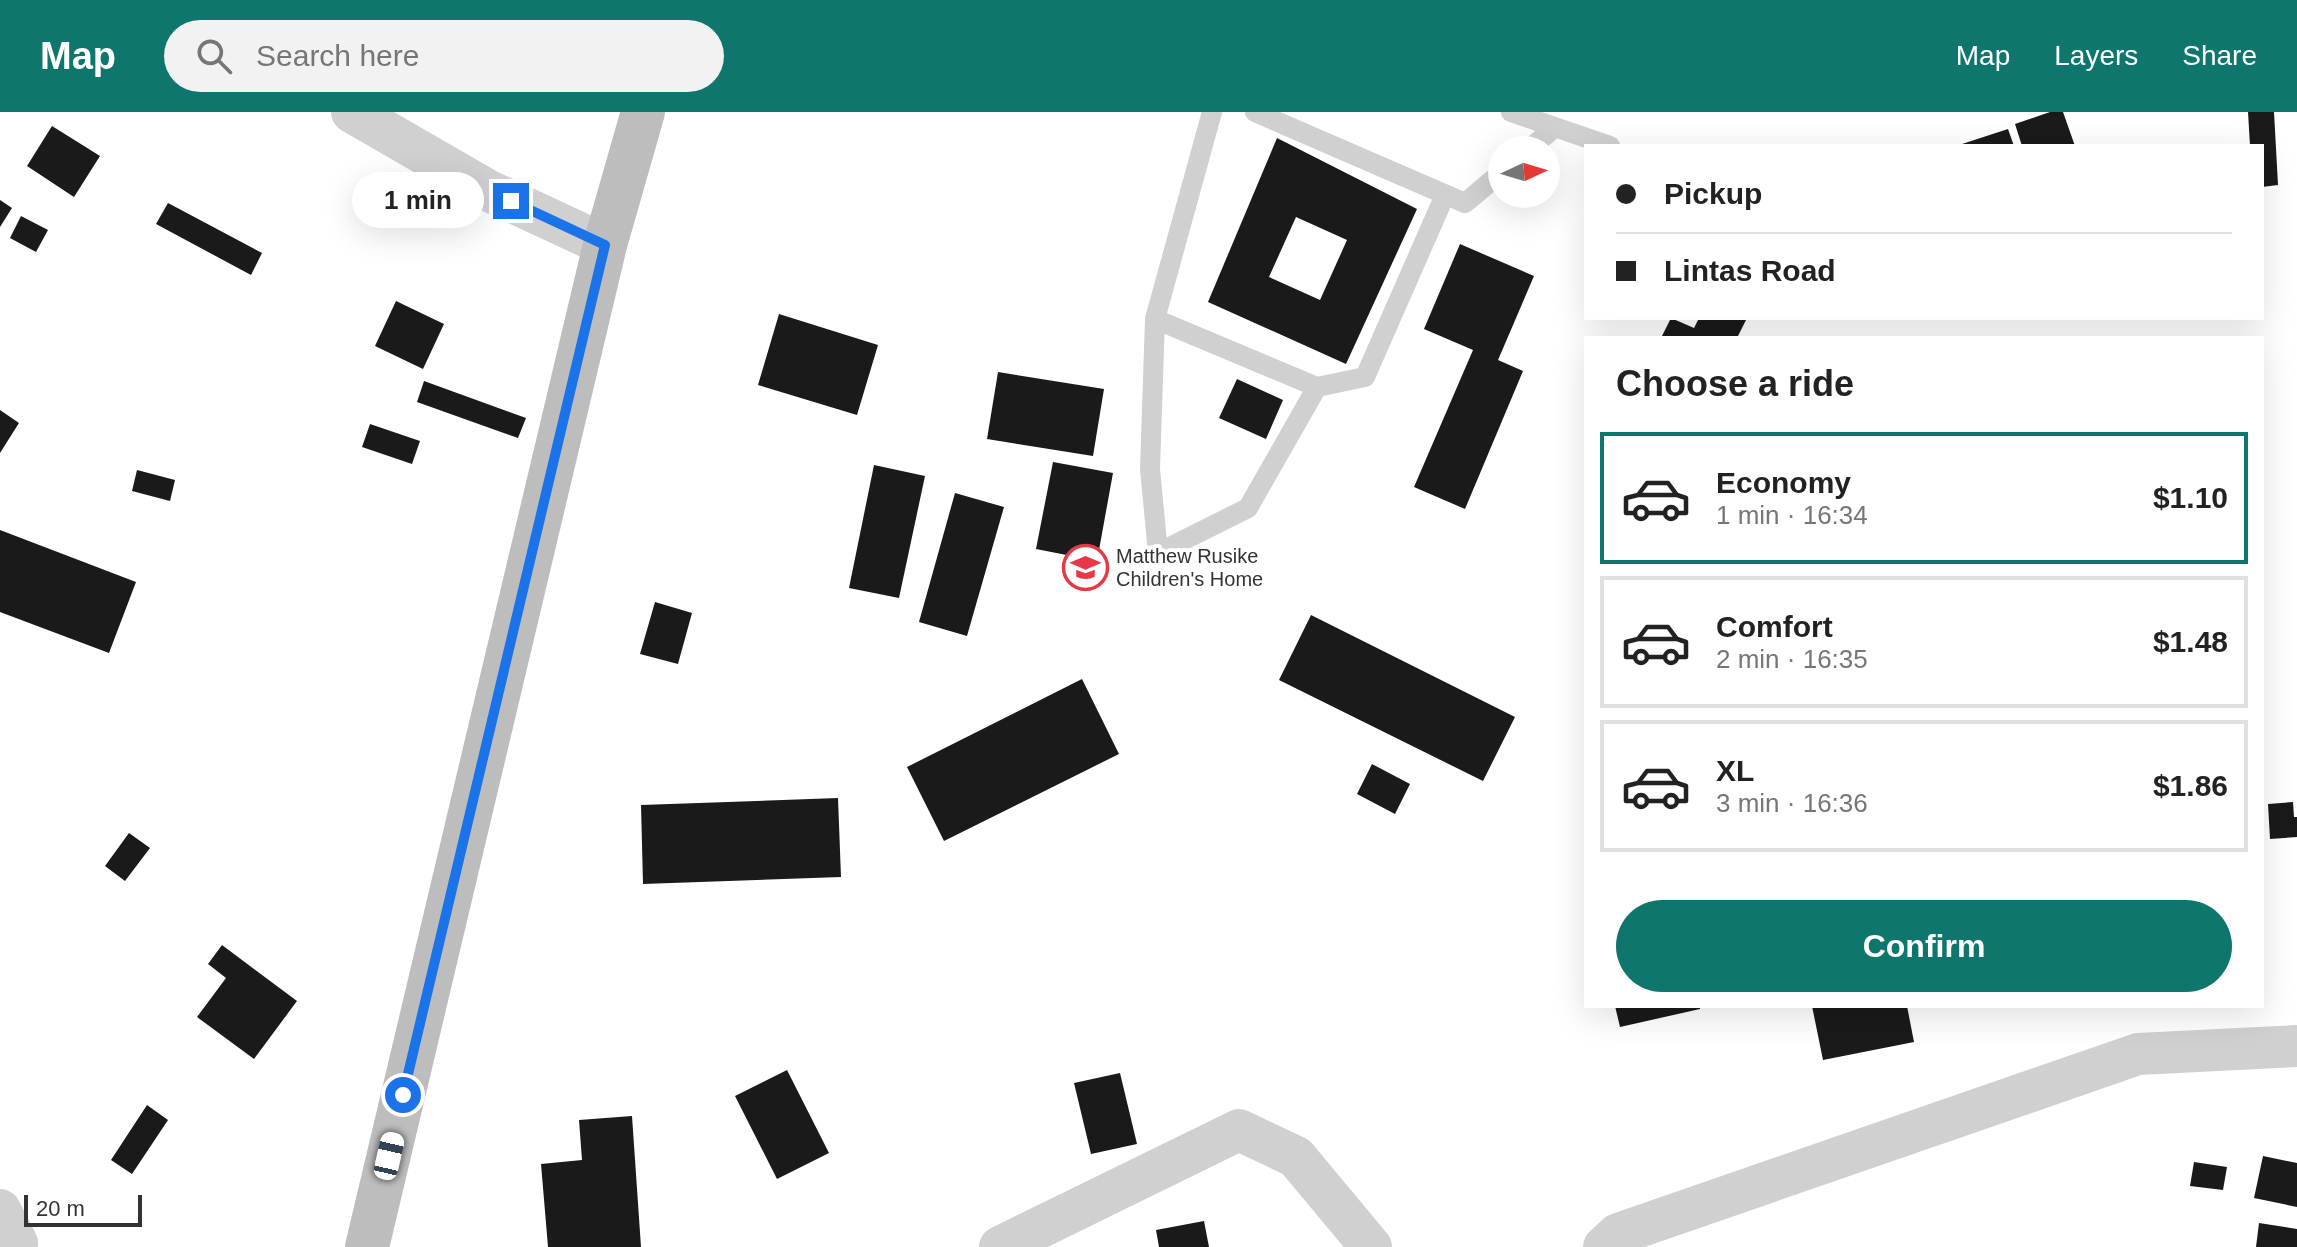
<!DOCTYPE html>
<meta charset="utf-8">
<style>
body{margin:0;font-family:Arial,sans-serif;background:#f2f2f2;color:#222;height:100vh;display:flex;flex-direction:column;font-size:30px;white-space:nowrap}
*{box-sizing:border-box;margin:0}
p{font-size:26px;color:#767676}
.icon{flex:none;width:44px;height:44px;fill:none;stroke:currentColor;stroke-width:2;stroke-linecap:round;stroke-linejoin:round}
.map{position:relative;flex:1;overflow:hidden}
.details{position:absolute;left:1584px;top:224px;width:680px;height:672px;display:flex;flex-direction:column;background:#fff;border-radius:0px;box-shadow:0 8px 32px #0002}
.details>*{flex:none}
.banner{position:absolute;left:1584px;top:32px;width:680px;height:176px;border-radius:0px;box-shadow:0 8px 32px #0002;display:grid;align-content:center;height:176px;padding:0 32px;background:#fff}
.needle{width:52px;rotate:86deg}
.buttons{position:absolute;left:1488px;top:24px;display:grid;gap:16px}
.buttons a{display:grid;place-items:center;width:72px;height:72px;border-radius:50%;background:#fff;box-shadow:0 8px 32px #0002;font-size:40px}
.scale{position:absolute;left:24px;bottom:20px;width:118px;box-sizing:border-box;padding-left:8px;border:4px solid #333;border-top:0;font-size:22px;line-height:28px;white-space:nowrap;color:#333;-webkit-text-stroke:6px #fff;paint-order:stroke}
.end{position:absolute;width:36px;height:36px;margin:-18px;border:10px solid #1a73e8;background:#fff;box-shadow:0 0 0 4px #fff}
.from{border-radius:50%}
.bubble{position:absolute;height:56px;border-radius:28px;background:#fff;box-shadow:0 8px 32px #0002;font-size:26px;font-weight:800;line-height:56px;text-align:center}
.car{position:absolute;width:24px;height:48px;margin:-24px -12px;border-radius:10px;box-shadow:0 0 6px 2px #0007;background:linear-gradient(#fff 24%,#345 0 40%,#fff 0 76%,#345 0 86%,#fff 0)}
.banner b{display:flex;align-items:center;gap:28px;height:76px;font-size:30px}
.banner b+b{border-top:2px solid #e0e0e0}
.banner i{width:20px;height:20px;background:#222}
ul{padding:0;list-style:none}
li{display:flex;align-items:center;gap:24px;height:132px;margin:0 16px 12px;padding:0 16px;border:4px solid #e0e0e0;border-radius:0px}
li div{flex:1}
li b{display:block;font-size:30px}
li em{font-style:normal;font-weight:800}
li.current{border-color:#0f766e}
li>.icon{width:72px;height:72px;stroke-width:1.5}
h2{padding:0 32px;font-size:36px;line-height:96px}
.primary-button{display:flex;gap:16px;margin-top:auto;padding:16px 32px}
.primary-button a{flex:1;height:92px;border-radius:48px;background:#0f766e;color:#fff;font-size:32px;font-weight:800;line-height:92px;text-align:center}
header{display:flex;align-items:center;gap:48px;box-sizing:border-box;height:112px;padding:0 40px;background:#0f766e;color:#fff}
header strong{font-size:38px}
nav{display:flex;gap:44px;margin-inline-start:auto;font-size:28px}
.search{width:560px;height:72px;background:#f2f2f2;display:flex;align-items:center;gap:20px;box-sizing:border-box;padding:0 28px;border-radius:44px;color:#767676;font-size:30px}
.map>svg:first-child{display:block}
.building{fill:#1a1a1a;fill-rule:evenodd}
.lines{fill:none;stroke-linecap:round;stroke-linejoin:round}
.lane{stroke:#d0d0d0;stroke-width:20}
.street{stroke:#d0d0d0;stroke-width:42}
.secondary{stroke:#bdbdbd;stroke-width:44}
.route{stroke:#1a73e8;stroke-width:10}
.labels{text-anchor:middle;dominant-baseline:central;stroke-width:8;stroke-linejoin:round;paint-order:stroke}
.poi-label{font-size:20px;fill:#333;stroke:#fff;text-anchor:start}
</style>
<header>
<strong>Map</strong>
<div class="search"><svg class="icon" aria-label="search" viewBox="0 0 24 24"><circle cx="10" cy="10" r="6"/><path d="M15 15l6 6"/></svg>Search here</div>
<nav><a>Map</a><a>Layers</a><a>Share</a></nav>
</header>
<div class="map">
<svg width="2297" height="1135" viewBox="0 0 2297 1135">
<rect width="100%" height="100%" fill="#fff"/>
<!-- building -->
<path class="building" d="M2050,0H2063L2075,34H2022L2015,12Z
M2248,0H2274L2278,73L2262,75V34H2250Z
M52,14L100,44L74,85L27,54Z
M2008,17L2014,34H1959V33Z
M1277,26L1417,97L1346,252L1208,190ZM1296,105L1347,128L1320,188L1269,165Z
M0,88L12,96L0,115Z
M168,91L262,141L251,163L156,112Z
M21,104L48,118L36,140L10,126Z
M1460,132L1534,164L1498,248L1523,259L1465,397L1414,375L1473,238L1424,217Z
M396,189L444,212L423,257L375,234Z
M779,202L878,233L857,303L758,273Z
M1671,206L1694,216L1699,206H1747L1737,226H1661Z
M998,260L1104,277L1093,344L987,327Z
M1237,267L1283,288L1266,327L1219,306Z
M424,269L526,306L518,326L417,290Z
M0,298L19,311L0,341Z
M370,312L420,329L412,352L362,335Z
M1053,350L1113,361L1097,449L1036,437Z
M874,353L925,364L899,486L849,476Z
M137,358L175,368L170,389L132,379Z
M955,381L1004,395L967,524L919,510Z
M0,418L136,470L109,541L0,500Z
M655,490L692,501L678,552L640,542Z
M1311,503L1515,605L1483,669L1279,568Z
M1082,567L1119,642L944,729L907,655Z
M1372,652L1410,672L1395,702L1357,682Z
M838,686L841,765L643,772L641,693Z
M2293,690L2294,705H2297V725L2270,727L2268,692Z
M129,721L150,736L125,769L105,754Z
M222,833L297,889L254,947L197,905L226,866L208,852Z
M1615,894H1700V897L1620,915Z
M1812,894H1907L1914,930L1823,948Z
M787,958L829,1041L777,1067L735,984Z
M1120,961L1137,1032L1091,1042L1074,971Z
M147,993L168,1008L132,1062L111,1048Z
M632,1004L641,1135H548L541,1052L582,1048L579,1008Z
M2263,1044L2297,1051V1095L2254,1086Z
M2194,1050L2227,1055L2223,1078L2190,1074Z
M1204,1109L1209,1135H1159L1156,1118Z
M2259,1111L2297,1117V1135H2256Z"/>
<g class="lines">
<!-- lane -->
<path class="lane" d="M1212,0L1155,207L1150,357L1158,441L1248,396L1317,275L1365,265L1445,83
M1255,0L1465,91L1502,60
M1511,0L1610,34
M1528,38L1554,16
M1155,207L1317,275"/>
<!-- street -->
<path class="street" d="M352,0L487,78L605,133
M0,1098L17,1131L15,1135
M1000,1135L1239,1018L1296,1045L1371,1135
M1604,1135L1618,1122L2138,942L2297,934"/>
<!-- secondary -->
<path class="secondary" d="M367,1135L605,133L643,0"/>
</g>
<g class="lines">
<!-- route -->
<path class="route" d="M403,983L605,133L511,89"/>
</g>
<!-- icons -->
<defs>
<symbol id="school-ring" viewBox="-11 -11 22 22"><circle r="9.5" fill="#fff" stroke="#e63946" stroke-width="1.5"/><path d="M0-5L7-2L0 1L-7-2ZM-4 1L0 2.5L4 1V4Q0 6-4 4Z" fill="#e63946"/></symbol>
</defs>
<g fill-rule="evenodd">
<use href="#school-ring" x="1060" y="430" width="51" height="51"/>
</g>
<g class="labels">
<!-- poi labels -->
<g class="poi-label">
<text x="1116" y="444">Matthew Rusike<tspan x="1116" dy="23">Children's Home</tspan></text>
</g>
</g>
</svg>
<div class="buttons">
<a><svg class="needle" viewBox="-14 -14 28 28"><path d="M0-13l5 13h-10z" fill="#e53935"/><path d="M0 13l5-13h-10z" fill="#767676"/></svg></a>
</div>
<div class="scale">20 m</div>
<i class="end from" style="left:403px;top:983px"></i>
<i class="end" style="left:511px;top:89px"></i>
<div class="bubble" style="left:352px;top:60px;width:132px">1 min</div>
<i class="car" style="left:389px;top:1044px;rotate:13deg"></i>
<div class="banner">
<b><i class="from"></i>Pickup</b>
<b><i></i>Lintas Road</b>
</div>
<section class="details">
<h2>Choose a ride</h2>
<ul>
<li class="current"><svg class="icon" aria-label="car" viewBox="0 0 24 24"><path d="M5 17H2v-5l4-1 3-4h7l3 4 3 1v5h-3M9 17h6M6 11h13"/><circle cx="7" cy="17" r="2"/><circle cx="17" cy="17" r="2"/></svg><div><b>Economy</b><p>1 min · 16:34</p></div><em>$1.10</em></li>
<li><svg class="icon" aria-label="car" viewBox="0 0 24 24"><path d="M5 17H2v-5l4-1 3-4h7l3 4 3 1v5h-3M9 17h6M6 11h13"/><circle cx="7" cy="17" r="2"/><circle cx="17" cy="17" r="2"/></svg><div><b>Comfort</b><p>2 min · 16:35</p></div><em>$1.48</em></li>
<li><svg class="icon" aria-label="car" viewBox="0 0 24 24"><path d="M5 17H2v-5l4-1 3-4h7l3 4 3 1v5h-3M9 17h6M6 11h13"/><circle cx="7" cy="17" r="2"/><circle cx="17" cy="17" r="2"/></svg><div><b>XL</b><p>3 min · 16:36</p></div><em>$1.86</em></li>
</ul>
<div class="primary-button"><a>Confirm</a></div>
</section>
</div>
